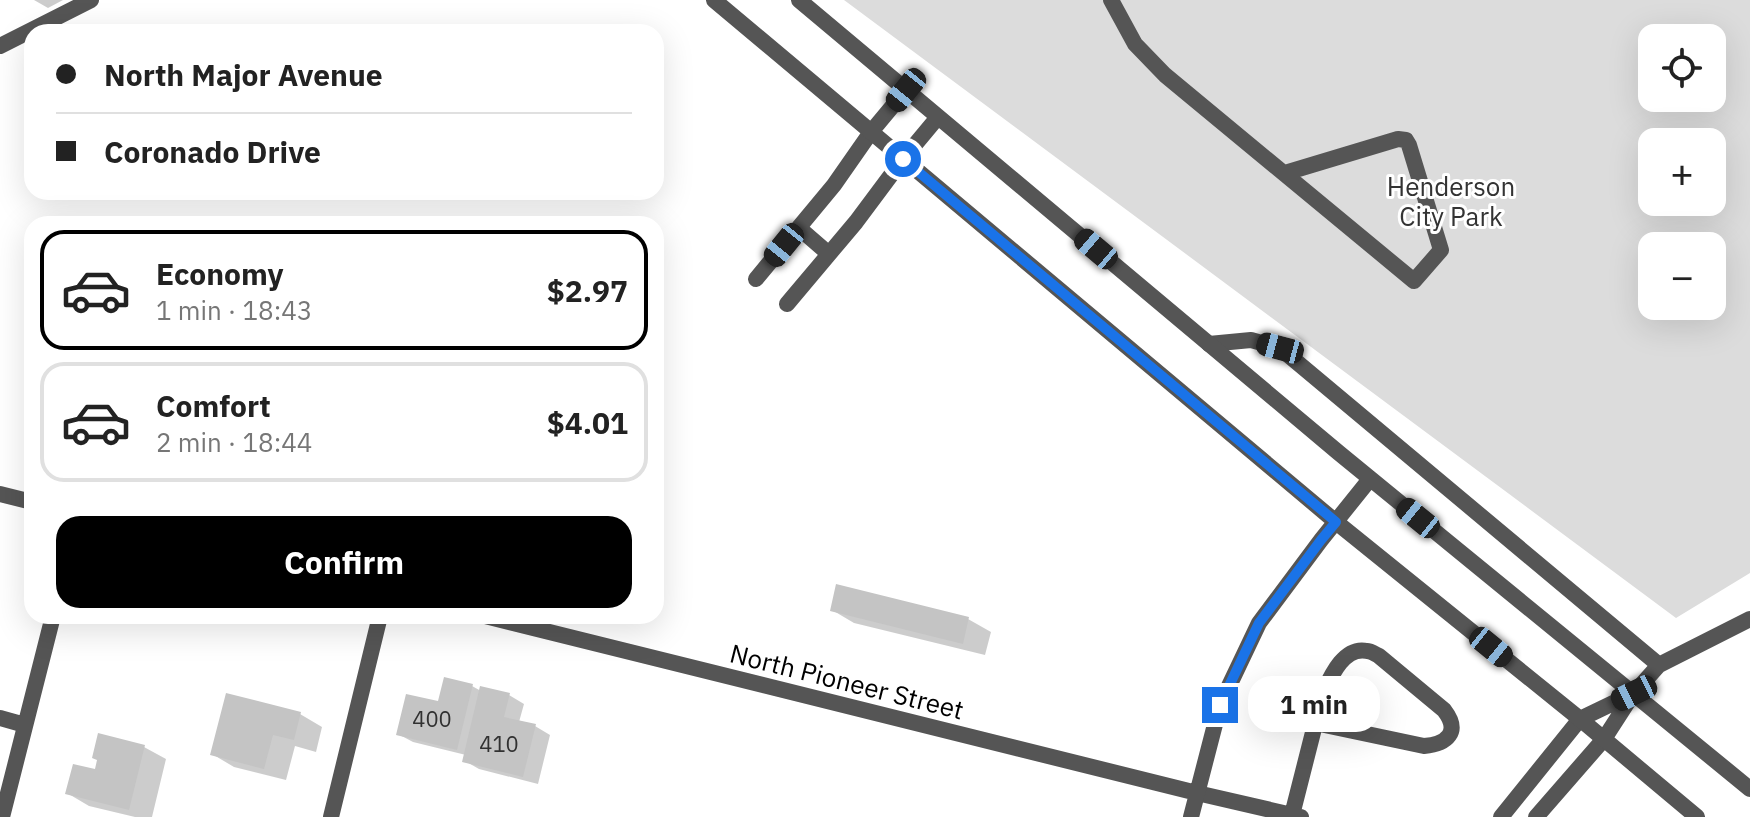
<!DOCTYPE html>
<meta charset="utf-8">
<style>
body{margin:0;font-family:"IBM Plex Sans",sans-serif;background:#f2f2f2;color:#222;height:100vh;display:flex;flex-direction:column;font-size:30px;white-space:nowrap}
*{box-sizing:border-box;margin:0}
p{font-size:26px;color:#767676}
.icon{flex:none;width:44px;height:44px;fill:none;stroke:currentColor;stroke-width:2;stroke-linecap:round;stroke-linejoin:round}
.map{position:relative;flex:1;overflow:hidden}
.sheet{position:absolute;left:24px;top:216px;width:640px;height:408px;display:flex;flex-direction:column;background:#fff;border-radius:24px;box-shadow:0 8px 32px #0002}
.sheet>*{flex:none}
.top-card{position:absolute;left:24px;top:24px;width:640px;height:176px;border-radius:24px;box-shadow:0 8px 32px #0002;display:grid;align-content:center;height:176px;padding:0 32px;background:#fff}
.fabs{position:absolute;left:1638px;top:24px;display:grid;gap:16px}
.fabs a{display:grid;place-items:center;width:88px;height:88px;border-radius:16px;background:#fff;box-shadow:0 8px 32px #0002;font-size:40px}
.end{position:absolute;width:36px;height:36px;margin:-18px;border:10px solid #1a73e8;background:#fff;box-shadow:0 0 0 4px #fff}
.from{border-radius:50%}
.bubble{position:absolute;height:56px;border-radius:24px;background:#fff;box-shadow:0 8px 32px #0002;font-size:26px;font-weight:700;line-height:56px;text-align:center}
.car{position:absolute;width:24px;height:48px;margin:-24px -12px;border-radius:10px;box-shadow:0 0 6px 2px #0007;background:linear-gradient(#222 24%,#8ab4d8 0 40%,#222 0 76%,#8ab4d8 0 86%,#222 0)}
.top-card b{display:flex;align-items:center;gap:28px;height:76px;font-size:30px}
.top-card b+b{border-top:2px solid #e0e0e0}
.top-card i{width:20px;height:20px;background:#222}
ul{padding:14px 0 0;list-style:none}
li{display:flex;align-items:center;gap:24px;height:120px;margin:0 16px 12px;padding:0 16px;border:4px solid #e0e0e0;border-radius:24px}
li div{flex:1}
li b{display:block;font-size:30px}
li em{font-style:normal;font-weight:700}
li.on{border-color:#000}
li>.icon{width:72px;height:72px;stroke-width:1.5}
.cta{display:flex;gap:16px;margin-top:auto;padding:16px 32px}
.cta a{flex:1;height:92px;border-radius:24px;background:#000;color:#fff;font-size:32px;font-weight:700;line-height:92px;text-align:center}
.map>svg:first-child{display:block}
.green{fill:#dcdcdc;fill-rule:evenodd}
.shadow{fill:#0003}
.building{fill:#c4c4c4}
.lines{fill:none;stroke-linecap:round;stroke-linejoin:round}
.service{stroke:#555;stroke-width:16}
.minor{stroke:#555;stroke-width:16}
.tertiary{stroke:#555;stroke-width:16}
.route{stroke:#1a73e8;stroke-width:10}
.labels{text-anchor:middle;dominant-baseline:central;stroke-width:6;stroke-linejoin:round;paint-order:stroke}
.number-label{font-size:22px;fill:#313131}
.park-label{font-size:26px;fill:#333;stroke:#fff}
.street-label{font-size:26px;fill:#000;stroke:#fff}
</style>
<div class="map">
<svg width="1750" height="817" viewBox="0 0 1750 817">
<rect width="100%" height="100%" fill="#fff"/>
<!-- green -->
<path class="green" d="M844,0H1750V573L1676,618ZM1652,38H1712V98H1652ZM1652,142H1712V202H1652ZM1652,246H1712V306H1652Z"/>
<!-- shadow -->
<path class="shadow" d="M34,0H63L48,8Z
M838,587L968,619L991,632L985,655L854,623L832,610Z
M472,686L481,691L509,695L524,704L519,722L535,726L550,735L538,784L479,769L465,761L466,755L413,742L398,734L440,704Z
M300,714L322,727L316,752L295,746L286,780L234,767L212,754Z
M144,747L166,759L152,817H135L89,806L67,793L96,772Z"/>
<!-- building -->
<path class="building" d="M836,584L969,617L963,644L830,611Z
M444,677L473,684L457,750L396,735L406,694L438,701Z
M480,686L510,693L504,717L536,724L523,777L462,762Z
M226,693L301,712L294,740L273,735L264,769L210,755Z
M98,733L145,745L129,810L65,794L73,764L95,769L97,760L92,758Z"/>
<g class="lines">
<!-- service -->
<path class="service" d="M1111,0L1135,44L1165,75L1414,281L1441,250L1409,145L1406,140L1398,139L1285,173
M0,46L91,0
M799,228L829,254
M756,279L834,185L871,132
M787,304L856,222L903,159
M1209,344L1251,340L1280,348L1659,665
M1634,693L1659,665L1750,619
M1197,793L1301,817
M1292,815L1323,693C1331,676 1344,646 1367,651C1371,651 1375,654 1379,656L1444,710C1461,732 1447,744 1424,746L1315,723
M1501,817L1580,719
M1536,817L1604,739"/>
<!-- minor -->
<path class="minor" d="M0,718L25,725
M2,817L53,616
M331,817L380,616"/>
<!-- tertiary -->
<path class="tertiary" d="M714,0L1336,522L1580,719L1697,817
M799,0L1339,453L1750,789
M871,132L906,90
M903,159L938,117
M0,494L32,502
M485,616L1197,793
M1580,719L1634,693
M1604,739L1633,694
M1191,817L1220,705L1259,623L1321,540L1370,479"/>
</g>
<g class="lines">
<!-- route -->
<path class="route" d="M903,159L1336,522L1321,540L1259,623L1220,705"/>
</g>
<g class="labels">
<!-- number labels -->
<g class="number-label">
<text x="432" y="718">400</text>
<text x="499" y="743">410</text>
</g>
<!-- park labels -->
<g class="park-label">
<text x="1451" y="186">Henderson<tspan x="1451" dy="30">City Park</tspan></text>
</g>
<!-- street labels -->
<g class="street-label">
<text transform="translate(847 681) rotate(14)">North Pioneer Street</text>
</g>
</g>
</svg>
<div class="fabs">
<a><svg class="icon" aria-label="locate" viewBox="0 0 24 24"><circle cx="12" cy="12" r="6"/><path d="M12 2v4M12 18v4M2 12h4M18 12h4"/></svg></a>
<a>+</a>
<a>−</a>
</div>
<i class="end from" style="left:903px;top:159px"></i>
<i class="end" style="left:1220px;top:705px"></i>
<div class="bubble" style="left:1248px;top:676px;width:132px">1 min</div>
<i class="car" style="left:906px;top:90px;rotate:219deg"></i>
<i class="car" style="left:784px;top:245px;rotate:219deg"></i>
<i class="car" style="left:1096px;top:249px;rotate:310deg"></i>
<i class="car" style="left:1280px;top:348px;rotate:285deg"></i>
<i class="car" style="left:1418px;top:518px;rotate:309deg"></i>
<i class="car" style="left:1491px;top:647px;rotate:129deg"></i>
<i class="car" style="left:1634px;top:693px;rotate:244deg"></i>
<div class="top-card">
<b><i class="from"></i>North Major Avenue</b>
<b><i></i>Coronado Drive</b>
</div>
<section class="sheet">
<ul>
<li class="on"><svg class="icon" aria-label="car" viewBox="0 0 24 24"><path d="M5 17H2v-5l4-1 3-4h7l3 4 3 1v5h-3M9 17h6M6 11h13"/><circle cx="7" cy="17" r="2"/><circle cx="17" cy="17" r="2"/></svg><div><b>Economy</b><p>1 min · 18:43</p></div><em>$2.97</em></li>
<li><svg class="icon" aria-label="car" viewBox="0 0 24 24"><path d="M5 17H2v-5l4-1 3-4h7l3 4 3 1v5h-3M9 17h6M6 11h13"/><circle cx="7" cy="17" r="2"/><circle cx="17" cy="17" r="2"/></svg><div><b>Comfort</b><p>2 min · 18:44</p></div><em>$4.01</em></li>
</ul>
<div class="cta"><a>Confirm</a></div>
</section>
</div>
